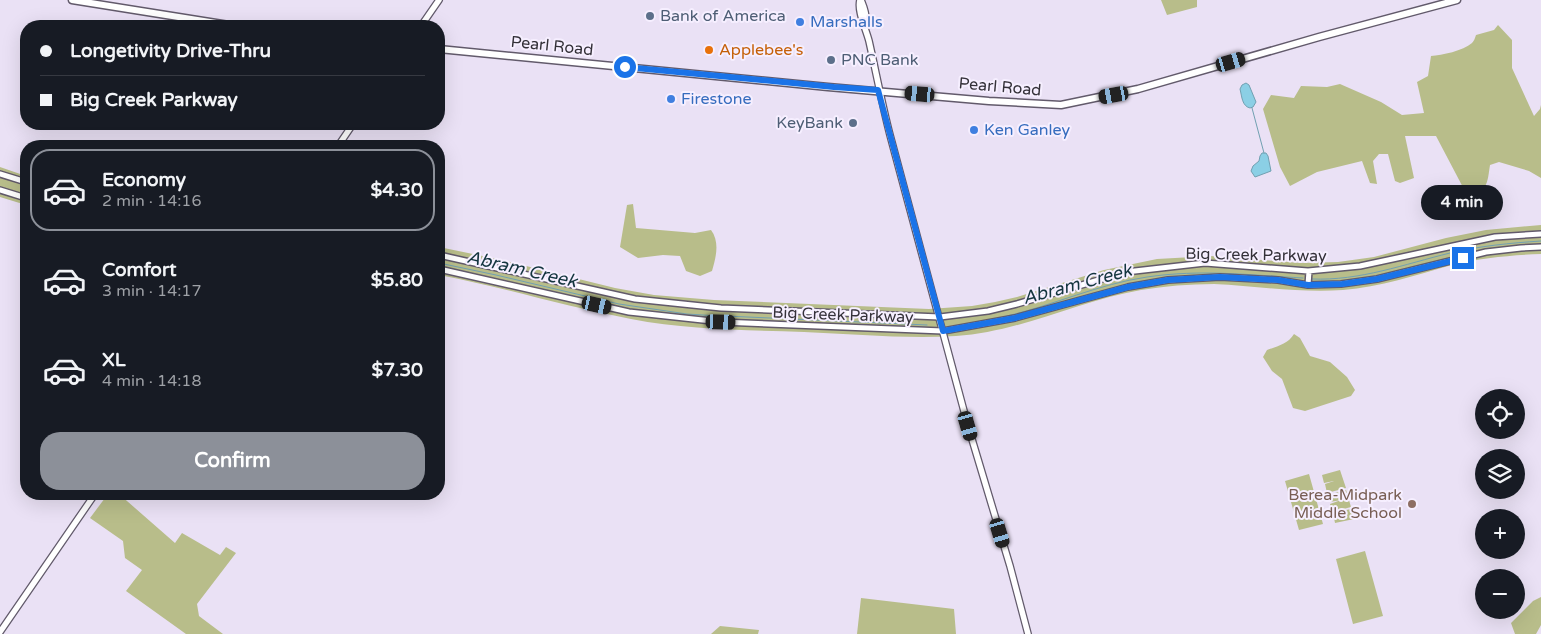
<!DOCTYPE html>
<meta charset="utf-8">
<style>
body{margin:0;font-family:"Varela Round",sans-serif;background:#20242c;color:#f1f3f6;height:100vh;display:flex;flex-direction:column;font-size:19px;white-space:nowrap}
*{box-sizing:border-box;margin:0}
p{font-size:16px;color:#9ea1a6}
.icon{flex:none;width:28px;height:28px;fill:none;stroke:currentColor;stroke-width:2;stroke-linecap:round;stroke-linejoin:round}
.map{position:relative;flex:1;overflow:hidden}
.drawer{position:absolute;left:20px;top:140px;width:425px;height:360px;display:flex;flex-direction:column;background:#171b24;border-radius:20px;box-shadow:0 5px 20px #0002}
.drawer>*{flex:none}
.guide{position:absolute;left:20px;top:20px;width:425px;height:110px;border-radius:20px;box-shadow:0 5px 20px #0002;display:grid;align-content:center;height:110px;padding:0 20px;background:#171b24}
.buttons{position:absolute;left:1475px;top:389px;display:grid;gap:10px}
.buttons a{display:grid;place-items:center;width:50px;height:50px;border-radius:50%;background:#171b24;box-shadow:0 5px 20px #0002;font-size:25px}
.end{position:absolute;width:22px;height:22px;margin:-11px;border:6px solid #1a73e8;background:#fff;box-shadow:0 0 0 2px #fff}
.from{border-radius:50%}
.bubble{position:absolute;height:35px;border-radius:18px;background:#171b24;box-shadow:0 5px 20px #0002;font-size:16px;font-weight:700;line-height:35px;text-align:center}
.car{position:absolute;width:15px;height:30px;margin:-15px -8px;border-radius:6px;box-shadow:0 0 4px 1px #0007;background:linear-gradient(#222 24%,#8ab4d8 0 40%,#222 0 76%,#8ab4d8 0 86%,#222 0)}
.guide b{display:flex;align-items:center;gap:18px;height:48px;font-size:19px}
.guide b+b{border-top:1px solid #363941}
.guide i{width:12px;height:12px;background:#f1f3f6}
ul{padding:9px 0 0;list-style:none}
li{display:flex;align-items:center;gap:15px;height:82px;margin:0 10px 8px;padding:0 10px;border:2px solid transparent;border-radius:20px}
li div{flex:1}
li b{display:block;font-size:19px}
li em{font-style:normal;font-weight:700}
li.active{border-color:#8c9099}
li>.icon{width:45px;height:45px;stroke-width:1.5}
.action{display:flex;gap:10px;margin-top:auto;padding:10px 20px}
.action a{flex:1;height:58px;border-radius:20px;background:#8c9099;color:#fff;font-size:20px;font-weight:700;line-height:58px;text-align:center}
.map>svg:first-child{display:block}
.green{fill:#b8bd8a}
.water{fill:#8bcfe5;stroke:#71a0b1}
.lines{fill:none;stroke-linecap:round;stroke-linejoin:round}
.stream{stroke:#71a0b1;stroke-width:1}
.tertiary-casing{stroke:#625a6b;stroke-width:8}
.secondary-casing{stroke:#625a6b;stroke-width:8}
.primary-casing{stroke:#625a6b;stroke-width:9}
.tertiary{stroke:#fff;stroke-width:5}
.secondary{stroke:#fff;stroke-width:5.5}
.primary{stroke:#fff;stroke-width:6}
.route{stroke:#1a73e8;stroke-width:6}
.service-dot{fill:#5c6f8a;stroke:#f6efff;stroke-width:2}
.shop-dot{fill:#3f7fe0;stroke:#f6efff;stroke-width:2}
.food-dot{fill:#e8710a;stroke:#f6efff;stroke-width:2}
.education-dot{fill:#8d6e63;stroke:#f6efff;stroke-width:2}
.labels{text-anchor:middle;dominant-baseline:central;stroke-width:4;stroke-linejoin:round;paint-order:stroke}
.service-label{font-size:16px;fill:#4e5e75;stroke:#f6efff;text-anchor:start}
.shop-label{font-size:16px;fill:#366cbe;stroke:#f6efff;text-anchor:start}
.street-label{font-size:16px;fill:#343139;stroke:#f6efff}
.food-label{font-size:16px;fill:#c56008;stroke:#f6efff;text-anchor:start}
.education-label{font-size:16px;fill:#785e54;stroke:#f6efff;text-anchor:end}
.water-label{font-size:18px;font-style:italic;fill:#14353f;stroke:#f6efff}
</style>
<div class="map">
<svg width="1541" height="634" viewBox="0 0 1541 634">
<rect width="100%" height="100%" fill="#eae1f5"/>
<!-- green -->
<path class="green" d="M1161,0H1197V7L1167,15Z
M1498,25L1512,40V68L1534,116L1540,109L1541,105V178L1529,171L1499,162L1490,165C1487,185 1488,190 1467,195L1436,136H1405L1414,178L1400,183L1395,181L1388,154H1379L1373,161L1377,184L1370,183L1362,161L1317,172L1290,186L1280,167L1263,109L1271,95L1294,98L1301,86L1327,87L1340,84L1381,102L1402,115L1424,113L1417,82L1428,76L1431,56C1442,55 1463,51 1472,43C1474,41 1475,38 1476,35L1494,30Z
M0,167L26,176V205L0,197Z
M633,204L636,228L695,233L711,230C720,242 716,257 712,271L700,276L686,271L680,256L663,255L638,258L620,247L627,205Z
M1541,225V254C1511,255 1481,258 1452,265C1416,275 1380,287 1343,290C1299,293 1257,286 1214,284C1189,284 1165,286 1141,290C1078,301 1020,332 956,336C905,339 854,334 804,332C746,330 688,330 631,319C566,307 503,287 439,275V247L502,260L615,288L654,295L714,300L929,309L972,306L995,302L1017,297L1104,270L1157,259L1211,256L1301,263L1338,262L1374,257L1446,238L1486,230Z
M1294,334L1300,338L1310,356L1330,362L1347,377L1355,390L1351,396L1305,411L1293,408L1282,379L1272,371L1263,357L1267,350C1278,346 1288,344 1294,334Z
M1340,470L1346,488L1327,493L1325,484L1334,481L1324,483L1322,475Z
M1309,474L1323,524L1299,530L1285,481Z
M1346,490L1351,507L1332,512L1330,504L1341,500L1330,502L1328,495Z
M108,494H119L175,543L182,533L220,555L226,547L236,553L197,604L199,616L223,634H186L126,591L142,570L125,558L123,541L90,518Z
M1351,509L1354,519L1335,523L1333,513Z
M1365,551L1383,616L1353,624L1336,559Z
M1541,597V625L1536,634H1515L1511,623L1533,601Z
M861,598L954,609L956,634H857Z
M720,626L759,630L758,634H711Z"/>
<!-- water -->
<path class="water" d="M1246,83L1249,85L1256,102L1253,107L1250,108C1242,106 1242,97 1240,89L1242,85Z
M1262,153H1266L1268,156L1271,171L1255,177L1251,171L1253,166L1259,161L1260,156Z"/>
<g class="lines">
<!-- stream -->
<path class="stream" d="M1252,108L1264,153
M439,263L496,275L619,304L687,314L718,316
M1312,279C1360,281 1405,264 1450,253C1480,246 1510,243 1541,241
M725,316L927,325
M1007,316C1054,305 1099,284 1147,277C1201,269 1249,275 1303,278"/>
<defs>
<path id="tertiary" d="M0,174L26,182
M0,190L26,198
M439,255L635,299L721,308L940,317L988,311L1017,304L1126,272L1205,263L1308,271L1360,266L1495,237L1541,234
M439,269L629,312L721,322L943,331L1015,318L1128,287L1168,280L1220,277L1278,280L1308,285L1341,284L1377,279L1486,252L1521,248L1541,247
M1308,285L1309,271"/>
<path id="secondary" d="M860,0C857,11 866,29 869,41C876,72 882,104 890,135L968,426L1010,566L1028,634
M861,0C864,7 867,16 866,24
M421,26L439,0
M338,146L353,124
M0,632L95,494"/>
<path id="primary" d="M72,0L235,26
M439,49L828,87L989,101L1061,105L1138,89L1319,37L1457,0"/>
</defs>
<!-- tertiary casing -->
<use href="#tertiary" class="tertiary-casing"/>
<!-- secondary casing -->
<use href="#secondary" class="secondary-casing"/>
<!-- primary casing -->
<use href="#primary" class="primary-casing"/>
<!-- tertiary -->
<use href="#tertiary" class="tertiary"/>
<!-- secondary -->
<use href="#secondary" class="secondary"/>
<!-- primary -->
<use href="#primary" class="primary"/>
</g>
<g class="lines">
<!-- route -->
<path class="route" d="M625,67L834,87L878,90L943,331L1015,318L1128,287L1168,280L1220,277L1278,280L1308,285L1342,284L1377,279L1463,258"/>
</g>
<!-- markers -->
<g class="service-dot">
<circle cx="650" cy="16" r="5"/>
<circle cx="831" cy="60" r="5"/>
<circle cx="853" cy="123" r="5"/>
</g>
<g class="shop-dot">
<circle cx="800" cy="22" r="5"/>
<circle cx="671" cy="99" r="5"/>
<circle cx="974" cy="130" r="5"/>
</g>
<circle class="food-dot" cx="709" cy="50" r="5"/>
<circle class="education-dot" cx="1412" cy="504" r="5"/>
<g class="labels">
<!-- service labels -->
<g class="service-label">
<text x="660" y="16">Bank of America</text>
<text x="841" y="60">PNC Bank</text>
<text x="843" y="123" text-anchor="end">KeyBank</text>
</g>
<!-- shop labels -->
<g class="shop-label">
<text x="810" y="22">Marshalls</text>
<text x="681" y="99">Firestone</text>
<text x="984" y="130">Ken Ganley</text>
</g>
<!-- street labels -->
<g class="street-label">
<text transform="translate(552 46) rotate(6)">Pearl Road</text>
<text transform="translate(1000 87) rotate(5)">Pearl Road</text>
<text transform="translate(1256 255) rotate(1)">Big Creek Parkway</text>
<text transform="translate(843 315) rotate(2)">Big Creek Parkway</text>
</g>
<!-- food labels -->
<g class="food-label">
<text x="719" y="50">Applebee's</text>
</g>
<!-- education labels -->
<g class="education-label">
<text x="1402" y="495">Berea-Midpark<tspan x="1402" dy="18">Middle School</tspan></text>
</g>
<!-- water labels -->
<g class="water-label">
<text transform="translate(522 269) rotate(13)">Abram Creek</text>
<text transform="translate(1077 284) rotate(-15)">Abram Creek</text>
</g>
</g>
</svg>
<div class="buttons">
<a><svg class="icon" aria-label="locate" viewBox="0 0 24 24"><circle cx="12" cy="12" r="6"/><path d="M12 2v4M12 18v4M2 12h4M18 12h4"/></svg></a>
<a><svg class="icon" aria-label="layers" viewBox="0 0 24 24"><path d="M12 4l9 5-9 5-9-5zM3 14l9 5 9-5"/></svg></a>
<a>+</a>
<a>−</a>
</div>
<i class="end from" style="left:625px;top:67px"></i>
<i class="end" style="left:1463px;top:258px"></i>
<div class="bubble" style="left:1421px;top:185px;width:82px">4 min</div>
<i class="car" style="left:1231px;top:62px;rotate:74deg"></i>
<i class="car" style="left:920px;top:94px;rotate:275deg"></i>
<i class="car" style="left:1114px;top:95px;rotate:260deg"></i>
<i class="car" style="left:597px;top:305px;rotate:103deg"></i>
<i class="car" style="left:721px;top:322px;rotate:92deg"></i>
<i class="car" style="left:968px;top:426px;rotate:164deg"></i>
<i class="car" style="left:1000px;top:533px;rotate:163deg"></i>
<div class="guide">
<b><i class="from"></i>Longetivity Drive-Thru</b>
<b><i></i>Big Creek Parkway</b>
</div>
<section class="drawer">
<ul>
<li class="active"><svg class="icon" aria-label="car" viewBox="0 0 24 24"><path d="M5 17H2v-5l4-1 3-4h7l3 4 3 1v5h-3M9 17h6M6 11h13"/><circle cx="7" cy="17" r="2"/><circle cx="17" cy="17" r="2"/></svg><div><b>Economy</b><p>2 min · 14:16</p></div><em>$4.30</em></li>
<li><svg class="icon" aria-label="car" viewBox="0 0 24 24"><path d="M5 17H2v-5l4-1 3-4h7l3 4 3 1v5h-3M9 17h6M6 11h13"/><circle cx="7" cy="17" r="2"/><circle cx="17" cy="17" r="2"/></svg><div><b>Comfort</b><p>3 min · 14:17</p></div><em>$5.80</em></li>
<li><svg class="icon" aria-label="car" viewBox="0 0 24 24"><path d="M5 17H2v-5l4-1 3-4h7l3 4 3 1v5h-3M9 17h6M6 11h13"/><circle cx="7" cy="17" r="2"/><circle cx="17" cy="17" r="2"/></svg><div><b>XL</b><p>4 min · 14:18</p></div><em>$7.30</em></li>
</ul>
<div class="action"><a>Confirm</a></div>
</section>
</div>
